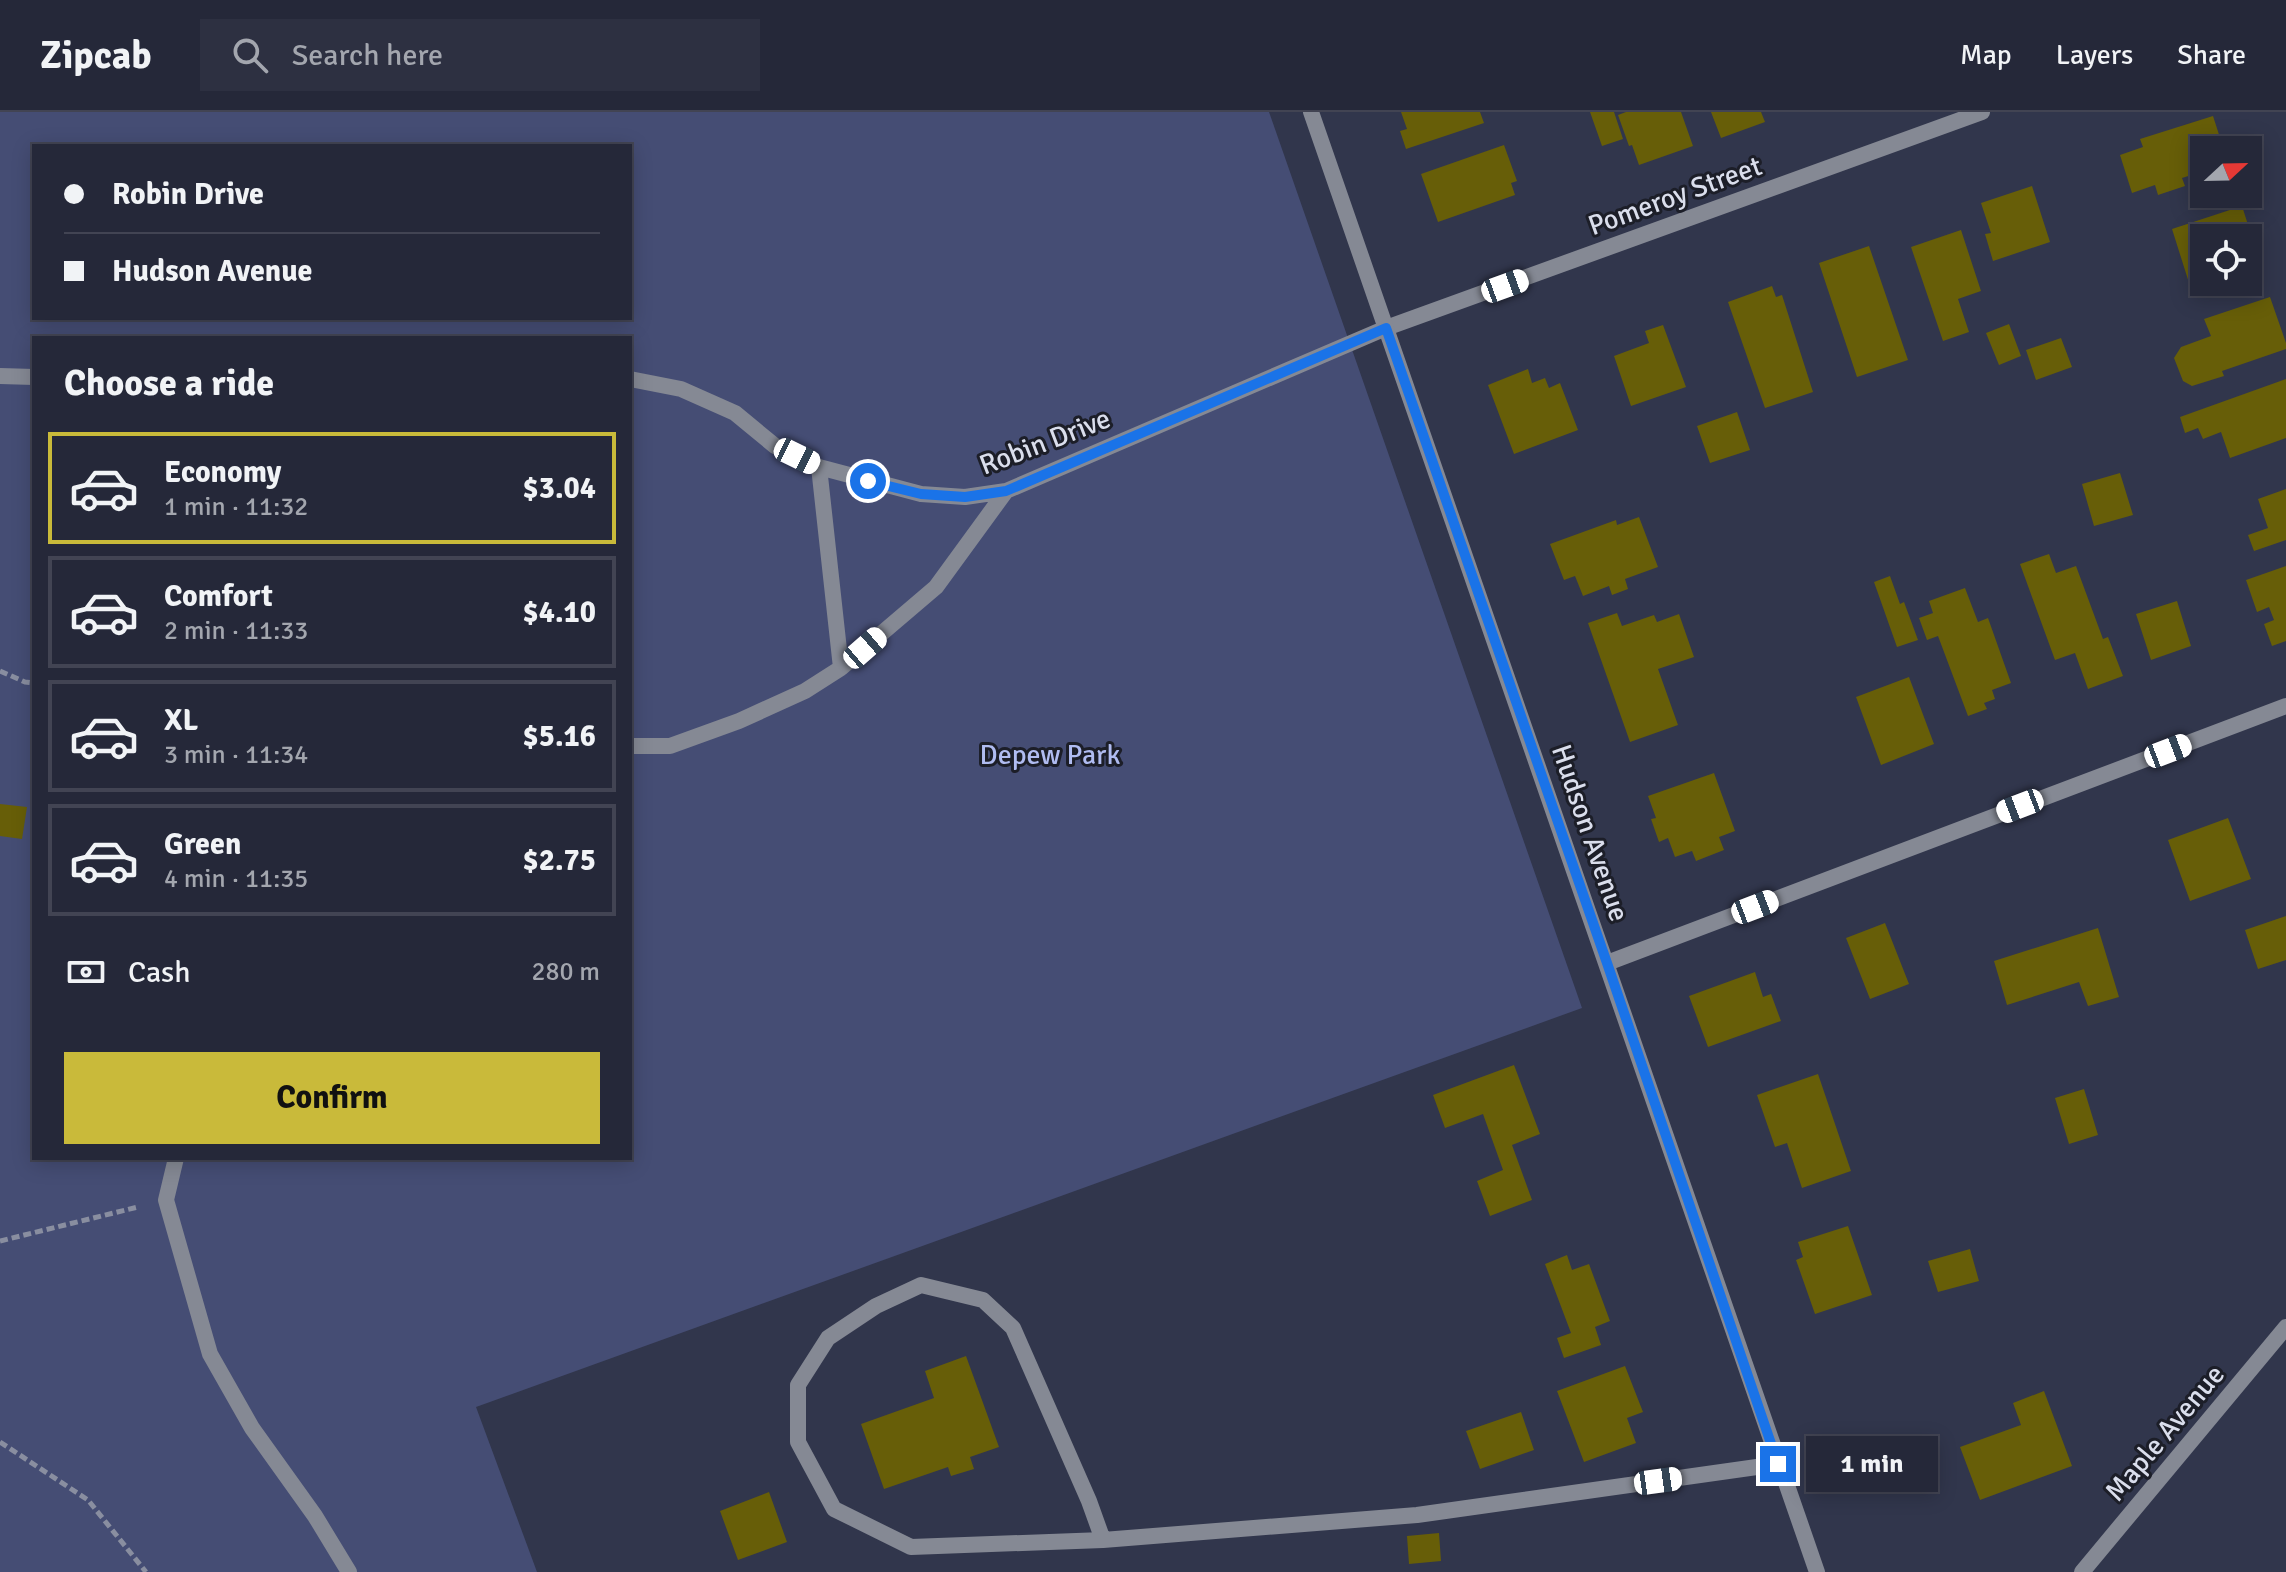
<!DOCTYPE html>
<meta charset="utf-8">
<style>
body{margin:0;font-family:Signika,sans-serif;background:#2d3041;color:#f1f3f6;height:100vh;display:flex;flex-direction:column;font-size:30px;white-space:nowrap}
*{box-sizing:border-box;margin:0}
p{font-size:26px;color:#a3a6ae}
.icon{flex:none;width:44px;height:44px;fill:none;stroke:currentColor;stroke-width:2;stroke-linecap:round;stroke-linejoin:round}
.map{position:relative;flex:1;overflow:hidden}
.details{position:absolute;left:32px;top:224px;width:600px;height:824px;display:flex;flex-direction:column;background:#252839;border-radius:0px;box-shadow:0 4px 20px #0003,0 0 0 2px #424453}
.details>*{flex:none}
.hud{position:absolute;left:32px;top:32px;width:600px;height:176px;border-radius:0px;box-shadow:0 4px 20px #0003,0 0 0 2px #424453;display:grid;align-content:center;height:176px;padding:0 32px;background:#252839}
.needle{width:52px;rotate:68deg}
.buttons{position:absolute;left:2190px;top:24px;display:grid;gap:16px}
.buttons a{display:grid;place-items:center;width:72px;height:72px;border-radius:0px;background:#252839;box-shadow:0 4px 20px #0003,0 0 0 2px #424453;font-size:40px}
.end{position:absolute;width:36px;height:36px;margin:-18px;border:10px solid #1a73e8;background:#fff;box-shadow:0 0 0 4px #fff}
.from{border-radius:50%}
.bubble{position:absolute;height:56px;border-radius:0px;background:#252839;box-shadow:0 4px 20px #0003,0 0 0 2px #424453;font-size:26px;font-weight:700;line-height:56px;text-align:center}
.car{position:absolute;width:24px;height:48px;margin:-24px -12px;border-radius:10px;box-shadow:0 0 6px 2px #0007;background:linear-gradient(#fff 24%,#345 0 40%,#fff 0 76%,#345 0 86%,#fff 0)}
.hud b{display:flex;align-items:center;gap:28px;height:76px;font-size:30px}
.hud b+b{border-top:2px solid #424453}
.hud i{width:20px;height:20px;background:#f1f3f6}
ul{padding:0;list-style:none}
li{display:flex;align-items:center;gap:24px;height:112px;margin:0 16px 12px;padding:0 16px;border:4px solid #424453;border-radius:0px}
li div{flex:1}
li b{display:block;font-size:30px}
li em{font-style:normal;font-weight:700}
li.current{border-color:#c9ba3a}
li>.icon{width:72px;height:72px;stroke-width:1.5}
h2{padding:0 32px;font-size:36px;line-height:96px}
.pay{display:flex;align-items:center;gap:20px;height:88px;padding:0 32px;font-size:30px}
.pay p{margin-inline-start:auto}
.button{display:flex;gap:16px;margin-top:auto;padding:16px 32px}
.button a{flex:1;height:92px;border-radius:0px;background:#c9ba3a;color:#111;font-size:32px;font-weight:700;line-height:92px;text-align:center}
header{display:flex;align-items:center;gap:48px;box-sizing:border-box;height:112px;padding:0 40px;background:#252839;border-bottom:2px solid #424453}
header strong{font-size:38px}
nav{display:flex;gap:44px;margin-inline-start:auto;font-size:28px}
.search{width:560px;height:72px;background:#2d3041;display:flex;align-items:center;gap:20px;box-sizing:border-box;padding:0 28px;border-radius:0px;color:#a3a6ae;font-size:30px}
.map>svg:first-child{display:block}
.green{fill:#454d74;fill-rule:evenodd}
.building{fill:#675e08}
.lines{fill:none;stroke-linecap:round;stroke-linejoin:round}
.path{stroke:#898ea0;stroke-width:5;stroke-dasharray:8 4;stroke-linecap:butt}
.service{stroke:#858994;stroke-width:16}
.minor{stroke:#858994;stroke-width:16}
.tertiary{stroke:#858994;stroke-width:16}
.route{stroke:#1a73e8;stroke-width:10}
.labels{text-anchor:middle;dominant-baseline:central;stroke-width:6;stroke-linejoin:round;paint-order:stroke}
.street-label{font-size:28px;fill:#dadeec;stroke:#1c1e28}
.park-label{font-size:28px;fill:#b0bcf1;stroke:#1c1e28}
</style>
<header>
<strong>Zipcab</strong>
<div class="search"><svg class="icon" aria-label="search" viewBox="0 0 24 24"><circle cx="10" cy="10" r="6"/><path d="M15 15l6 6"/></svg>Search here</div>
<nav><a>Map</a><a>Layers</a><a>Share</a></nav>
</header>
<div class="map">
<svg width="2286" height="1460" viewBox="0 0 2286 1460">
<rect width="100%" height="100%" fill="#31364c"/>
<!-- green -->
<path class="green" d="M0,0H1269L1582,896L476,1295L537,1460H0ZM34,34H630V206H34ZM34,226H630V1046H34Z"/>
<!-- building -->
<path class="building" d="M1401,0H1480L1484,11L1406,37L1400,19L1407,17Z
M1590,0H1614L1623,27L1602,34Z
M1626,0H1681L1693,34L1639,53L1632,33L1629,34L1618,3Z
M1711,0H1761L1765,10L1721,26Z
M2213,4L2224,38H2204V59L2182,66L2185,74L2158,83L2155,73L2132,81L2120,43L2143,35L2140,27Z
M1504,33L1517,69L1511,71L1515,83L1438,110L1421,62Z
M2032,74L2050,130L1993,149L1985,122L1991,121L1981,91Z
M2242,94L2257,141L2248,144V126H2204V170L2190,174L2172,117Z
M1961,118L1981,179L1958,187L1969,220L1943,229L1911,135Z
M1869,134L1908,248L1857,265L1819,151Z
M1772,174L1776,185L1782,183L1813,280L1765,296L1728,190Z
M2270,185L2286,231V237L2222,259L2224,264L2192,274L2183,269L2174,246L2181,235L2211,224L2204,207Z
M2009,212L2021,244L1999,253L1986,221Z
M1663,213L1686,275L1631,294L1614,244L1649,231L1645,219Z
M2061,226L2072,255L2036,268L2026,238Z
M1528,257L1532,271L1545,266L1549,276L1560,271L1578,318L1514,342L1488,273Z
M2286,267V326L2230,346L2221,320L2203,327L2198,316L2185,321L2180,305Z
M1737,300L1750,338L1710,351L1697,314Z
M2120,361L2133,403L2094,414L2082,372Z
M2286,377V428L2254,439L2248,423L2268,416L2258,387Z
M1639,405L1658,455L1625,467L1628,477L1612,483L1609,474L1583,484L1575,464L1564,468L1550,432L1616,408L1617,413Z
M2049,442L2056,461L2076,454L2103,527L2108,525L2123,564L2088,577L2075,541L2055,548L2020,452Z
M2286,454V529L2272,534L2264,512L2274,508L2269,495L2257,500L2246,468Z
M1890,464L1900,492L1904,490L1918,528L1897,535L1874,470Z
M1965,476L1978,510L1988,506L2011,571L1992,578L1995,587L1984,591L1987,597L1968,604L1938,524L1927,528L1919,506L1933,501L1929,489Z
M2177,489L2191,534L2151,548L2136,502Z
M1617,501L1622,514L1654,503L1657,510L1679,502L1694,545L1658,557L1678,613L1630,630L1588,511Z
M1909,565L1934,632L1881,653L1856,585Z
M1714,661L1735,719L1719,725L1724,738L1696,749L1692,739L1675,745L1668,726L1659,730L1651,707L1656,706L1648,684Z
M0,692L27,695L22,727L0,724Z
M2228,706L2251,767L2190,789L2168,728Z
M2286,804V848L2258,857L2245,818Z
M1885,811L1909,872L1870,887L1846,826Z
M2098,816L2119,885L2088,894L2079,870L2007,893L1994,849Z
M1755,860L1763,885L1771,882L1781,909L1708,935L1689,884Z
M1514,953L1540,1022L1512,1033L1532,1088L1490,1104L1477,1069L1503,1058L1483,1002L1445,1016L1433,983Z
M1818,962L1851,1059L1802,1076L1787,1031L1775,1035L1757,983Z
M2084,977L2098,1023L2069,1032L2055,986Z
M1848,1114L1872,1183L1815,1202L1796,1148L1803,1145L1798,1130Z
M1970,1137L1979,1169L1938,1180L1928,1149Z
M1567,1143L1572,1158L1589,1152L1610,1209L1595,1215L1601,1233L1564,1246L1557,1226L1571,1221L1545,1152Z
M966,1244L999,1335L970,1345L974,1357L951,1364L948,1355L884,1377L861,1312L934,1286L925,1259Z
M1625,1254L1643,1300L1627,1306L1636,1331L1584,1350L1557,1279Z
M2044,1279L2072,1354L1980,1388L1960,1335L2021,1313L2013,1291Z
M1521,1300L1534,1338L1480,1357L1466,1319Z
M769,1380L787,1430L738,1448L720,1399Z
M1439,1421L1441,1449L1409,1452L1407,1424Z"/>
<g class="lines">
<!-- path -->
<path class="path" d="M0,559L25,570L34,571
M0,1129L138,1095
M0,1330L88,1388L146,1460"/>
<!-- service -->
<path class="service" d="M1103,1428L1089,1389L1013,1216L983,1188L921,1173L876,1194L828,1226L798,1273V1330L834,1397L911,1435L1103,1428L1417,1403L1778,1352"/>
<!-- minor -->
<path class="minor" d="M0,264L34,265
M630,267L681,277L735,301L775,334L819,355L921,382L965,385L1006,379L1386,216L1982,0
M819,355L841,556
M630,634H670L739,609L805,579L841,556L936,475L1006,379
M1607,851L2286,594
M176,1046L166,1088L210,1242L252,1316L315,1404L349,1460"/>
<!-- tertiary -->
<path class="tertiary" d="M1311,0L1817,1460
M2082,1460L2286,1215"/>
</g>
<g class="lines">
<!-- route -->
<path class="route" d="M868,369L921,382L965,385L1006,379L1386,216L1607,851L1778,1352"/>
</g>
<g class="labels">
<!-- street labels -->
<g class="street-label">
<text transform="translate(1675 84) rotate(-20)">Pomeroy Street</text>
<text transform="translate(1045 330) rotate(-21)">Robin Drive</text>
<text transform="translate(1590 721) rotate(71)">Hudson Avenue</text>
<text transform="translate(2165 1321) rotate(-50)">Maple Avenue</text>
</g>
<!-- park labels -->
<g class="park-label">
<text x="1050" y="643">Depew Park</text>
</g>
</g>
</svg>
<div class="buttons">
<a><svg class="needle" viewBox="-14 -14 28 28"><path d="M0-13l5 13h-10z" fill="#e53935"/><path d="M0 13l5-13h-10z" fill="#a3a6ae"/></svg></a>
<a><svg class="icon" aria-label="locate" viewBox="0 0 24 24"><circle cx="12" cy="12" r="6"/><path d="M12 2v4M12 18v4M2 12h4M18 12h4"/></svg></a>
</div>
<i class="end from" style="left:868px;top:369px"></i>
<i class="end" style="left:1778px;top:1352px"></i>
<div class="bubble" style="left:1806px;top:1324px;width:132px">1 min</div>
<i class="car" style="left:1505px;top:174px;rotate:70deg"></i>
<i class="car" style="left:797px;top:344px;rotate:116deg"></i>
<i class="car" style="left:865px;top:536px;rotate:49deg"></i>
<i class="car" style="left:2168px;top:639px;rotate:69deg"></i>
<i class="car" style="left:2020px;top:694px;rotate:249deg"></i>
<i class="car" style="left:1755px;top:795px;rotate:69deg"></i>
<i class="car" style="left:1658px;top:1369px;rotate:82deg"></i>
<div class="hud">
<b><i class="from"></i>Robin Drive</b>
<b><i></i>Hudson Avenue</b>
</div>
<section class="details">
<h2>Choose a ride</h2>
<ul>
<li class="current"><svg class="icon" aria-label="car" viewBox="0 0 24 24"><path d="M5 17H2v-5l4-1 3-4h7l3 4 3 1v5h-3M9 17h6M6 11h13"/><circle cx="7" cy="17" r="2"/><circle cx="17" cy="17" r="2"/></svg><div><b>Economy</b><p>1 min · 11:32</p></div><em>$3.04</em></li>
<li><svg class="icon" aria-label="car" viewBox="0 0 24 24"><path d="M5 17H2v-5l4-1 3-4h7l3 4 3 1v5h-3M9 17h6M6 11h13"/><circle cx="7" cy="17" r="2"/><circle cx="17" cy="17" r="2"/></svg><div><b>Comfort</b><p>2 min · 11:33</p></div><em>$4.10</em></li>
<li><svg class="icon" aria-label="car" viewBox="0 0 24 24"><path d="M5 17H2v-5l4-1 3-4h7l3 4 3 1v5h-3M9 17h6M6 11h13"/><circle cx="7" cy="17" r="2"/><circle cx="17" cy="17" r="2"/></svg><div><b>XL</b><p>3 min · 11:34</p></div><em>$5.16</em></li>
<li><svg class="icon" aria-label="car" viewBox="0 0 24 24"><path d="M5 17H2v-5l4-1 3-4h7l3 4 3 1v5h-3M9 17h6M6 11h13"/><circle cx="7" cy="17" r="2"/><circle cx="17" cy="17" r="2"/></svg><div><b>Green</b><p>4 min · 11:35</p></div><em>$2.75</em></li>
</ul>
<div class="pay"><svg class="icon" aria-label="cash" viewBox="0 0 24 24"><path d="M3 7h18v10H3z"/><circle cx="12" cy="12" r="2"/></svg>Cash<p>280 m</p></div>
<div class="button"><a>Confirm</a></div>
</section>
</div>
